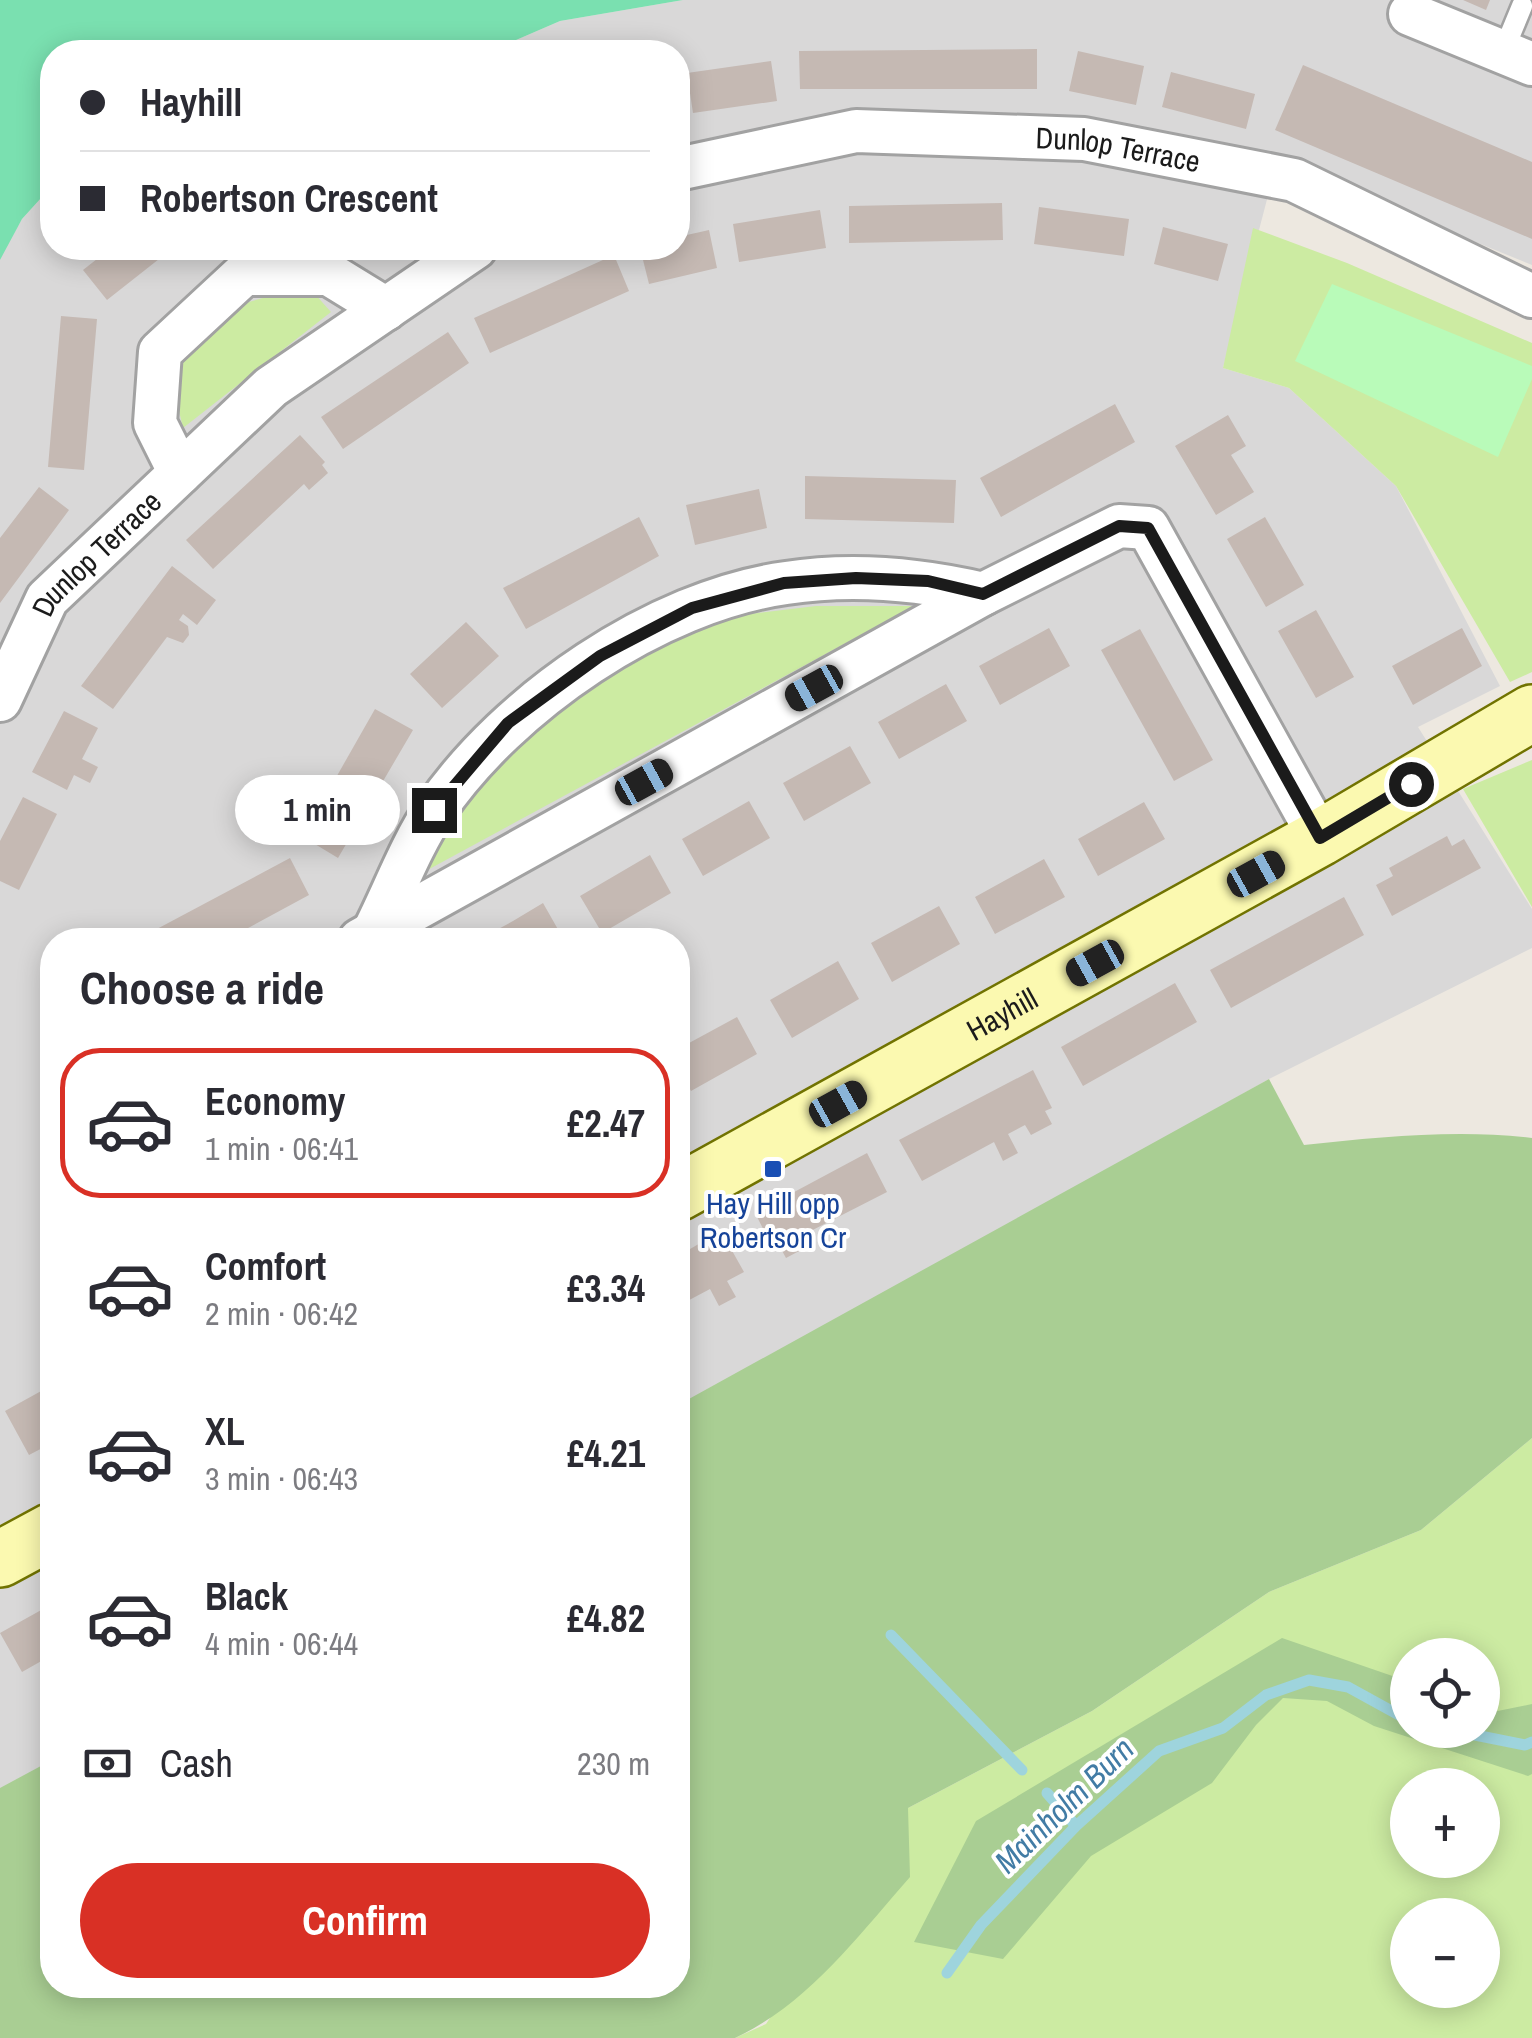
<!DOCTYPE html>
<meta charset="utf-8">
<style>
body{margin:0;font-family:"Archivo Narrow",sans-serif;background:#f7f7f7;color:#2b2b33;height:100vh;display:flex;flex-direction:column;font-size:38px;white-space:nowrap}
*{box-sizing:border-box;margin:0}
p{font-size:32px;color:#7c7c81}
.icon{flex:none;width:55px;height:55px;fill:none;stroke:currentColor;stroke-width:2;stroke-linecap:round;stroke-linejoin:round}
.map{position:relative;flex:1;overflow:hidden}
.side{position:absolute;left:40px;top:928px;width:650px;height:1070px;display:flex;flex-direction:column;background:#fff;border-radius:40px;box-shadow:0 5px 25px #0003}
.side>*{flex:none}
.guide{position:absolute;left:40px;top:40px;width:650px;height:220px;border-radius:40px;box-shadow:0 5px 25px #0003;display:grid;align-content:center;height:220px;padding:0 40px;background:#fff}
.controls{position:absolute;left:1390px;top:1638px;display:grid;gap:20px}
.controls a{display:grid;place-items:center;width:110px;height:110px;border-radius:50%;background:#fff;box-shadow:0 5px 25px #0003;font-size:50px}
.end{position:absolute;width:45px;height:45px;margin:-22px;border:12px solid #1b1b1b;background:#fff;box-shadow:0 0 0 5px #fff}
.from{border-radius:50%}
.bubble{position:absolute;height:70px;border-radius:35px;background:#fff;box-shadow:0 5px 25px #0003;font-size:32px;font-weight:800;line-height:70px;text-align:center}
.car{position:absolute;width:30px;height:60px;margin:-30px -15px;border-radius:12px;box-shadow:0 0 8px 2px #0007;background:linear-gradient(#222 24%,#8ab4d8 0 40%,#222 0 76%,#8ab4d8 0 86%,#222 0)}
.guide b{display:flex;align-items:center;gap:35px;height:95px;font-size:38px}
.guide b+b{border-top:2px solid #e1e1e2}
.guide i{width:25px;height:25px;background:#2b2b33}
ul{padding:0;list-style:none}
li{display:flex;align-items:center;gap:30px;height:150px;margin:0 20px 15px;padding:0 20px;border:5px solid transparent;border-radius:40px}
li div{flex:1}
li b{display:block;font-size:38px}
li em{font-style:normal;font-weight:800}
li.on{border-color:#d93025}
li>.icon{width:90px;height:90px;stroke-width:1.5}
h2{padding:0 40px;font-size:45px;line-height:120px}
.pay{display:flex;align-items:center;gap:25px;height:110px;padding:0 40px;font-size:38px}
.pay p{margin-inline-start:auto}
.action{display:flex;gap:20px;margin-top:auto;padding:20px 40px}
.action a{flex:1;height:115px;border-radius:60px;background:#d93025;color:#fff;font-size:40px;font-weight:800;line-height:115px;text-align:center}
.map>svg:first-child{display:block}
.residential{fill:#d9d8d8}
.grass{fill:#cceba2;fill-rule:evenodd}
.forest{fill:#a9ce93}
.park{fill:#b9fbb9}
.pitch{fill:#7ae0b0}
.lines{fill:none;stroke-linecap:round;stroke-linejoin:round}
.stream{stroke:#9ed4dd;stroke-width:11}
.building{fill:#c5b9b3}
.lane-casing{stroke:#a2a2a2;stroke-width:25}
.street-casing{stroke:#a2a2a2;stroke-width:48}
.secondary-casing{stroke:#717301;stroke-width:60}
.lane{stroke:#fff;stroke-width:20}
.street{stroke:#fff;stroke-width:42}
.secondary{stroke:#fbf9b0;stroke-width:55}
.route{stroke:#1b1b1b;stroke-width:12}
.transit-dot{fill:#1a4fb4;stroke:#fff;stroke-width:4}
.labels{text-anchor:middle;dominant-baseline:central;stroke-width:8;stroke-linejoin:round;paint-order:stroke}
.street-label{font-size:30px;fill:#1b1b1b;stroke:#fff}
.transit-label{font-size:30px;fill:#164399;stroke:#fff}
.water-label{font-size:32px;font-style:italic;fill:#427ca5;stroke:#fff}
</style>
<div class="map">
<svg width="1532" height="2038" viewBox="0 0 1532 2038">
<rect width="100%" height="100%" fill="#ede8e0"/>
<!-- residential -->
<path class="residential" d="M683,0H1532V265L1277,161L1223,368L1289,388L1396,486L1500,686L1418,727L1532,909V948L1269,1079L678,1412V940H52V1763L0,1792V260L3,251L22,219L52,186V248H678V52H488L560,21Z"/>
<!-- grass -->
<path class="grass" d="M1253,228L1347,263L1532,343V672L1510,682L1396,486L1289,388L1223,368Z
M280,293H314L331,312L183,428L175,394L180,366L201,331L235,306Z
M816,606H914L422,873L453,822L502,762L593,681L663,640L734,616Z
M1532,760V907L1463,789Z
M1532,1438V2038H735L766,2024L908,1808L1092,1711L1269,1592L1421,1530ZM1408,1655H1482V1730H1408ZM1408,1785H1482V1860H1408ZM1408,1915H1482V1990H1408Z"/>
<!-- forest -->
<path class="forest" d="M1269,1079L1304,1145C1379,1137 1457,1129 1532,1138V1438L1421,1530L1269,1592L1092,1711L908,1808L910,1877C858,1936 808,2004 735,2038H0V1788L52,1760V1985H678V1405Z
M1282,1638L1407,1681L1408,1730H1482L1483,1714L1532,1704V1774L1528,1776L1374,1726L1327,1701L1283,1698L1256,1725L1212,1783L1091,1856L1003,1959L914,1942L976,1821Z"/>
<!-- park -->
<path class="park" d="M1332,284L1532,366V379L1498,457L1295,361Z"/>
<!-- pitch -->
<path class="pitch" d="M0,0H683L560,21L488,52H52V186L22,219L0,260Z"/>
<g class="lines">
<!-- stream -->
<path class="stream" d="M891,1635L1022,1770
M1450,1730L1525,1745L1532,1742
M1047,1793L1076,1826
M947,1973L981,1925L1076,1826L1159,1751L1223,1728L1266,1695L1309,1680L1348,1687L1408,1720"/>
</g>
<!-- building -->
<path class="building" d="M1463,0H1490L1486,10Z
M1037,49V89H800L799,51Z
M1078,51L1144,66L1136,105L1069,91Z
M771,61L777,101L693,113L687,73Z
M1303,65L1532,162V239L1275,130Z
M1171,72L1255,94L1246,129L1162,107Z
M1002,203L1003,240L849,243V206Z
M1039,207L1129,219L1124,256L1034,244Z
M820,210L826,248L739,262L733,224Z
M1163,227L1228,244L1218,281L1154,264Z
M709,230L717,268L649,284L640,248H678V237Z
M111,248H173L107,300L83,270Z
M614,255L629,291L490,353L474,318Z
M61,316L97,319L84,470L48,467Z
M448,332L469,363L343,449L321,417Z
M1115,404L1135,442L1001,517L980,478Z
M1228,415L1246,446L1231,455L1254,492L1216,515L1175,446Z
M300,435L325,462L322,465L328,473L309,490L304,484L213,569L186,540Z
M805,476L956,480L954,523L805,519Z
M39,487L69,510L0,603V538Z
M759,489L767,528L695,545L686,505Z
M639,517L659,556L526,629L503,588Z
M1265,517L1304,585L1266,607L1227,539Z
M172,566L216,600L197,625L183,614L179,620L188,626L189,635L183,643L167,637L113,709L81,686Z
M1316,610L1354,677L1316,698L1278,631Z
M466,622L499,656L442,708L410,674Z
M1049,628L1070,666L1000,705L979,666Z
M1462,628L1482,666L1413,705L1392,666Z
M1140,629L1213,760L1174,781L1101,650Z
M946,684L967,721L899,759L878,722Z
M375,709L413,730L338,858L290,829L301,810L313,818Z
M64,711L98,728L82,759L98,767L90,783L74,775L67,790L32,772Z
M850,746L871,783L804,821L783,783Z
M23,797L57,814L19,890L0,881V841Z
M749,801L770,838L703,876L682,839Z
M1144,802L1165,839L1098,876L1078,839Z
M1447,836L1452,846L1464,839L1481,868L1392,916L1376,885L1393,876L1389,868Z
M650,855L671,893L602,933L580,896Z
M290,858L309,895L226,940H161L155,930Z
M1044,859L1065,897L995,934L975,897Z
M1344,897L1364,935L1231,1008L1210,970Z
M543,903L564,940H478L513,921Z
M939,906L960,944L892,982L871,943Z
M838,961L859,999L792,1038L770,1000Z
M1175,983L1197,1022L1083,1086L1061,1047Z
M737,1017L757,1054L691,1091L678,1067V1049Z
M1033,1070L1052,1108L1045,1111L1052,1124L1031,1135L1025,1125L1008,1134L1018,1153L1003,1161L994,1142L922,1181L899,1140Z
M867,1153L887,1192L797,1238L803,1249L786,1258L780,1247L774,1250L755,1213Z
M721,1231L744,1272L727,1281L736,1297L719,1306L710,1289L678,1306V1256Z
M52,1385V1443L29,1455L5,1411Z
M52,1604V1655L22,1672L0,1633Z"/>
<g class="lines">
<defs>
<path id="lane" d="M1503,52L1522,6"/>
<g id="street">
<path d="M1410,14L1532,64"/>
<path id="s1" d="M678,169L856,131L1084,139L1294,180L1532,296"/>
<path d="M180,473L155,423L160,352L244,274H329L386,309"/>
<path id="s2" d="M0,700L47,599L271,387L475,248"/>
<path d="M373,933C393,894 411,845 435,810C508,703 656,601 786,583C852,573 919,579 983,594"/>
<path d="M360,940L983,594L1119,526L1148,528L1320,838"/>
</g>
<g id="secondary">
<path id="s3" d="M678,1193L1320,838L1532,713"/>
<path d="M0,1559L52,1531"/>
</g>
</defs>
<!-- lane casing -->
<use href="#lane" class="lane-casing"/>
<!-- street casing -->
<use href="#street" class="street-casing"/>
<!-- secondary casing -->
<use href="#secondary" class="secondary-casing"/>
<!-- lane -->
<use href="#lane" class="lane"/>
<!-- street -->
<use href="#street" class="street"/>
<!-- secondary -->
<use href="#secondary" class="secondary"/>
</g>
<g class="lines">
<!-- route -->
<path class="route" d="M434,810L508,723L600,656L692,608L784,583L856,578L928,581L983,594L1119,526L1148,528L1320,838L1411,784"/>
</g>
<!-- markers -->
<rect class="transit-dot" x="763" y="1159" width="20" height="20" rx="5"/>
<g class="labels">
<!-- street labels -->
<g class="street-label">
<text stroke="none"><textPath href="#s1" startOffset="445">Dunlop Terrace</textPath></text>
<text stroke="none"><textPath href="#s2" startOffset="178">Dunlop Terrace</textPath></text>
<text stroke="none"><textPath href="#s3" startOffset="370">Hayhill</textPath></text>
</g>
<!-- transit labels -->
<g class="transit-label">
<text x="773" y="1203">Hay Hill opp<tspan x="773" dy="34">Robertson Cr</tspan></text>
</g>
<!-- water labels -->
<g class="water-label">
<text transform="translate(1064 1805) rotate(-44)">Mainholm Burn</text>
</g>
</g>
</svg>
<div class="controls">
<a><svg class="icon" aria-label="locate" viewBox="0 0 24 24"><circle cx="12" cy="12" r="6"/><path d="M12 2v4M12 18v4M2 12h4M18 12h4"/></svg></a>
<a>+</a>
<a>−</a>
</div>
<i class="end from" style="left:1411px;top:784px"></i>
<i class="end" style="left:434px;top:810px"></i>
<div class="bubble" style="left:235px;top:775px;width:165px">1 min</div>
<i class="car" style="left:814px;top:688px;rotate:241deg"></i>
<i class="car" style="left:644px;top:782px;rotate:61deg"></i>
<i class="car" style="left:1256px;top:874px;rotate:61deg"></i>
<i class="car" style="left:1095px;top:963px;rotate:241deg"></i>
<i class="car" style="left:838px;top:1104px;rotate:61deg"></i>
<div class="guide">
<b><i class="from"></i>Hayhill</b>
<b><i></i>Robertson Crescent</b>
</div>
<section class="side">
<h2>Choose a ride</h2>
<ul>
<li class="on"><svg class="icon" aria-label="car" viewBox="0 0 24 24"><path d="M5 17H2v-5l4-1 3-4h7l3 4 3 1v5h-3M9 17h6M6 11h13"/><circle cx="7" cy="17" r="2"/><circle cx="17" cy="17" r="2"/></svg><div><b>Economy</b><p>1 min · 06:41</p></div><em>£2.47</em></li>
<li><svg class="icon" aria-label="car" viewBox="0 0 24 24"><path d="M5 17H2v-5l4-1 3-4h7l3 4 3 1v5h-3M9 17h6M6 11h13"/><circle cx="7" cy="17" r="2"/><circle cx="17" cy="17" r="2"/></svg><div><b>Comfort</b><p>2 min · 06:42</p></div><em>£3.34</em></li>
<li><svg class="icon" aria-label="car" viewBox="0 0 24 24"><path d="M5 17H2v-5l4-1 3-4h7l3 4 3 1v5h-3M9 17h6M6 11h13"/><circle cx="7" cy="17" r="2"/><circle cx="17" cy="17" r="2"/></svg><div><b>XL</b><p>3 min · 06:43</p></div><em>£4.21</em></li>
<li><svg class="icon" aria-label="car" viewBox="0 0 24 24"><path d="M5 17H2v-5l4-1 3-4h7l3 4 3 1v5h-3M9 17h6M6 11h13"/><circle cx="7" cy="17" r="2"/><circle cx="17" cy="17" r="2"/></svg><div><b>Black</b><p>4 min · 06:44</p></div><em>£4.82</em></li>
</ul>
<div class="pay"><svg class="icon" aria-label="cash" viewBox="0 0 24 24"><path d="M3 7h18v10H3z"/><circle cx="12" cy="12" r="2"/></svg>Cash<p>230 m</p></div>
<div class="action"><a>Confirm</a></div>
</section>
</div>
